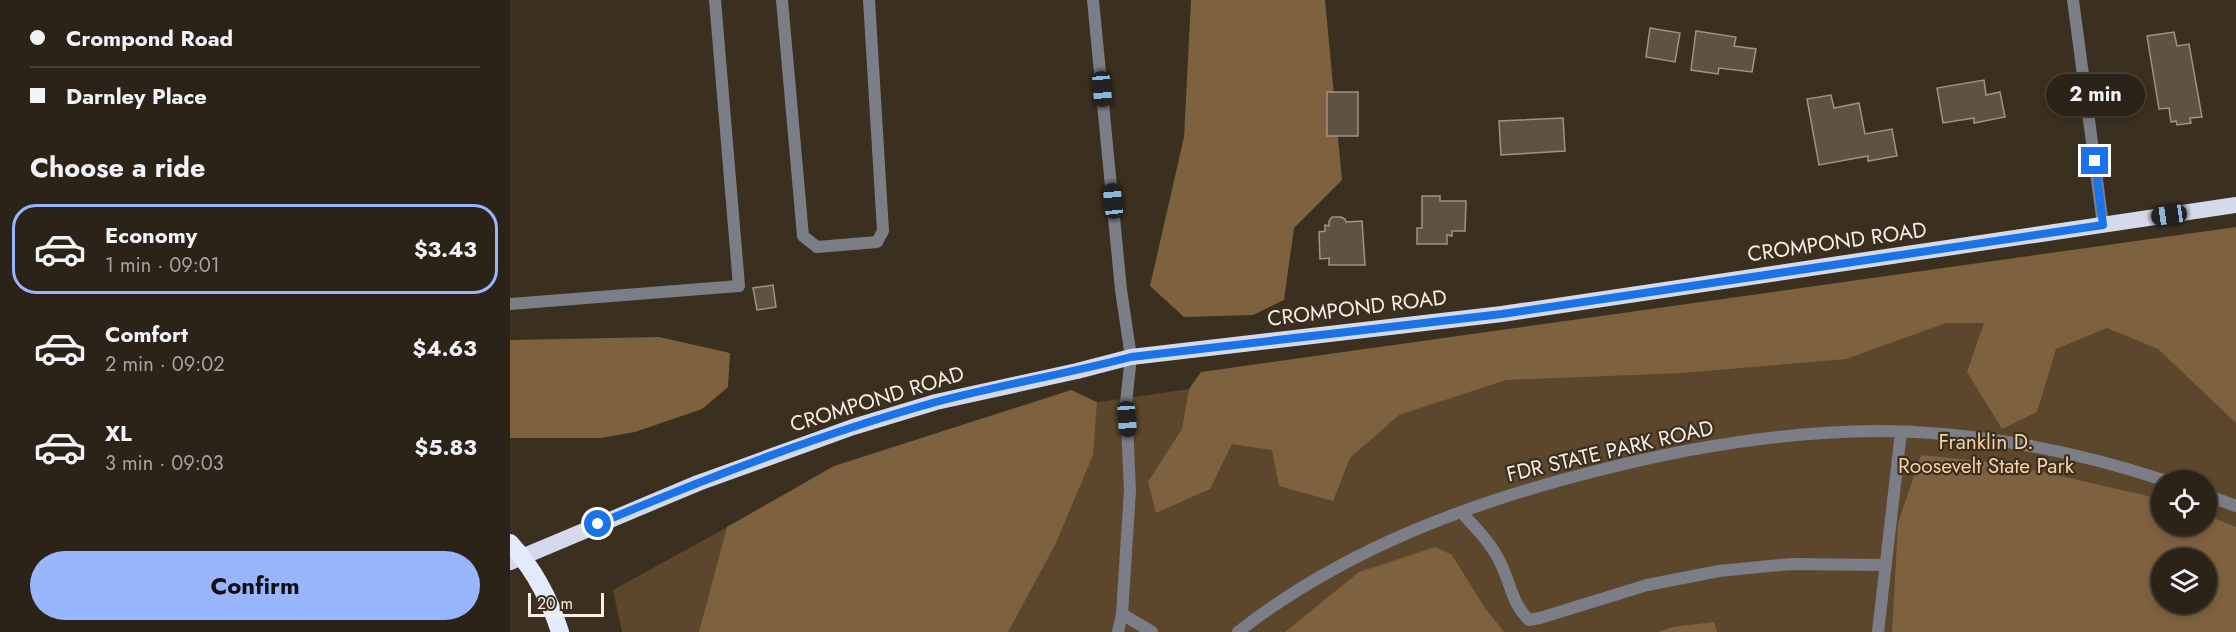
<!DOCTYPE html>
<meta charset="utf-8">
<style>
body{margin:0;font-family:Jost,sans-serif;background:#342b21;color:#f1f3f6;height:100vh;display:flex;flex-direction:column;font-size:22px;white-space:nowrap}
*{box-sizing:border-box;margin:0}
p{font-size:20px;color:#a6a4a2}
.icon{flex:none;width:33px;height:33px;fill:none;stroke:currentColor;stroke-width:2;stroke-linecap:round;stroke-linejoin:round}
.map{position:relative;flex:1;overflow:hidden}
.details{display:flex;flex-direction:column;background:#2c2318;width:510px}
.details>*{flex:none}
.top-card{display:grid;align-content:center;height:132px;padding:0 30px;background:#2c2318}
.tools{position:absolute;left:1641px;top:470px;display:grid;gap:12px}
.tools a{display:grid;place-items:center;width:66px;height:66px;border-radius:50%;background:#2c2318;box-shadow:0 3px 9px #0003,0 0 0 2px #484037;font-size:30px}
.scale{position:absolute;left:18px;bottom:15px;width:76px;box-sizing:border-box;padding-left:6px;border:3px solid #f7eee5;border-top:0;font-size:16px;line-height:21px;white-space:nowrap;color:#f7eee5;-webkit-text-stroke:4px #3b2f20;paint-order:stroke}
.end{position:absolute;width:27px;height:27px;margin:-14px;border:8px solid #1a73e8;background:#fff;box-shadow:0 0 0 3px #fff}
.from{border-radius:50%}
.bubble{position:absolute;height:42px;border-radius:21px;background:#2c2318;box-shadow:0 3px 9px #0003,0 0 0 2px #484037;font-size:20px;font-weight:700;line-height:42px;text-align:center}
.car{position:absolute;width:18px;height:36px;margin:-18px -9px;border-radius:8px;box-shadow:0 0 4px 2px #0007;background:linear-gradient(#222 24%,#8ab4d8 0 40%,#222 0 76%,#8ab4d8 0 86%,#222 0)}
.top-card b{display:flex;align-items:center;gap:21px;height:57px;font-size:22px}
.top-card b+b{border-top:2px solid #484037}
.top-card i{width:15px;height:15px;background:#f1f3f6}
ul{padding:0;list-style:none}
li{display:flex;align-items:center;gap:18px;height:90px;margin:0 12px 9px;padding:0 18px;border:3px solid transparent;border-radius:24px}
li div{flex:1}
li b{display:block;font-size:22px}
li em{font-style:normal;font-weight:700}
li.selected{border-color:#99b5fd}
li>.icon{width:54px;height:54px;stroke-width:1.5}
h2{padding:0 30px;font-size:27px;line-height:72px}
.primary-button{display:flex;gap:12px;margin-top:auto;padding:12px 30px}
.primary-button a{flex:1;height:69px;border-radius:36px;background:#99b5fd;color:#111;font-size:24px;font-weight:700;line-height:69px;text-align:center}
main{display:flex;flex:1;min-height:0}
.map>svg:first-child{display:block}
.green{fill:#5d472c;fill-rule:evenodd}
.forest{fill:#7e613e;fill-rule:evenodd}
.building{fill:#5f5242;stroke:#a19281;stroke-width:1.5}
.lines{fill:none;stroke-linecap:round;stroke-linejoin:round}
.service{stroke:#7b7e87;stroke-width:12}
.minor{stroke:#7b7e87;stroke-width:12}
.trunk{stroke:#d4daec;stroke-width:16}
.motorway{stroke:#e3eafb;stroke-width:18}
.route{stroke:#1a73e8;stroke-width:8}
.labels{text-anchor:middle;dominant-baseline:central;stroke-width:4.5;stroke-linejoin:round;paint-order:stroke}
.street-label{font-size:21px;fill:#f7eee5;stroke:#3b2f20}
.park-label{font-size:21px;fill:#f8d1a3;stroke:#3b2f20}
</style>
<main>
<section class="details">
<div class="top-card">
<b><i class="from"></i>Crompond Road</b>
<b><i></i>Darnley Place</b>
</div>
<h2>Choose a ride</h2>
<ul>
<li class="selected"><svg class="icon" aria-label="car" viewBox="0 0 24 24"><path d="M5 17H2v-5l4-1 3-4h7l3 4 3 1v5h-3M9 17h6M6 11h13"/><circle cx="7" cy="17" r="2"/><circle cx="17" cy="17" r="2"/></svg><div><b>Economy</b><p>1 min · 09:01</p></div><em>$3.43</em></li>
<li><svg class="icon" aria-label="car" viewBox="0 0 24 24"><path d="M5 17H2v-5l4-1 3-4h7l3 4 3 1v5h-3M9 17h6M6 11h13"/><circle cx="7" cy="17" r="2"/><circle cx="17" cy="17" r="2"/></svg><div><b>Comfort</b><p>2 min · 09:02</p></div><em>$4.63</em></li>
<li><svg class="icon" aria-label="car" viewBox="0 0 24 24"><path d="M5 17H2v-5l4-1 3-4h7l3 4 3 1v5h-3M9 17h6M6 11h13"/><circle cx="7" cy="17" r="2"/><circle cx="17" cy="17" r="2"/></svg><div><b>XL</b><p>3 min · 09:03</p></div><em>$5.83</em></li>
</ul>
<div class="primary-button"><a>Confirm</a></div>
</section>
<div class="map">
<svg width="1726" height="632" viewBox="0 0 1726 632">
<rect width="100%" height="100%" fill="#3b2f20"/>
<!-- green -->
<path class="green" d="M1726,240V632H112L103,590L256,506L547,408ZM1652,480H1696V525H1652ZM1652,558H1696V603H1652Z"/>
<!-- forest -->
<path class="forest" d="M681,0H815L832,180L784,228L774,300L743,315L674,317L640,286L674,137Z
M1726,227V423L1648,349L1597,328L1546,349L1527,412L1492,429L1457,372L1474,323H1436L1336,359L1173,373L996,380L889,415L840,458L823,501L769,486L762,450L722,444L700,489L646,513L638,482L672,429L679,389L691,372Z
M149,337L220,353L218,387L192,409L125,432L91,438H0V340Z
M561,390L587,402L583,455L546,543L498,632H189L217,527L324,466Z
M1411,455L1498,464L1651,499L1652,525H1696L1697,515L1726,527V632H1382L1388,523ZM1652,558H1696V603H1652Z
M925,547L942,555L975,608L994,632H775L849,572Z
M1204,622L1207,632H1149L1162,627Z"/>
<!-- building -->
<path class="building" d="M1140,28L1170,33L1165,62L1136,57Z
M1186,31L1226,37L1224,46L1246,49L1242,72L1209,68L1208,74L1181,70Z
M1664,32L1667,46L1679,44L1692,117L1680,118L1681,123L1667,125L1666,121L1661,122L1659,108L1649,109L1637,36Z
M1474,80L1476,95L1490,92L1495,117L1464,123V118L1433,123L1427,88Z
M817,92H848V136H817Z
M1321,95L1324,108L1349,103L1355,134L1382,129L1387,156L1358,161V156L1309,165L1297,99Z
M1053,118L1055,151L991,155L989,121Z
M912,196H930V201H956L955,231H942V236L937,235V244H907V228H912Z
M822,217H831L835,219L836,222L852,221L855,265H819V258L810,259L809,232L815,231V225L819,226V221Z
M263,285L266,307L247,310L243,288Z"/>
<g class="lines">
<!-- service -->
<path class="service" d="M272,0L293,236L307,247L367,242L373,231L359,0
M0,304L229,286L205,0
M1696,495L1726,506
M951,512C966,528 982,544 991,564C1001,585 1002,603 1019,620L1030,618L1137,585L1209,571L1281,564L1376,565
M612,614L642,632
M608,632L612,614L620,490L616,403L621,357
M728,632C834,549 961,502 1090,470C1180,447 1272,432 1365,431C1460,431 1563,450 1653,480
M1368,632L1391,432"/>
<!-- minor -->
<path class="minor" d="M583,0L611,290L621,357
M1563,0L1593,225"/>
<!-- trunk -->
<path class="trunk" d="M0,562L188,483L343,427L426,402L567,371L621,357L992,314L1726,205"/>
<!-- motorway -->
<path class="motorway" d="M0,543C23,568 40,600 50,632"/>
</g>
<g class="lines">
<!-- route -->
<path class="route" d="M88,524C198,477 311,434 426,402C490,385 556,374 621,357L992,314L1593,225L1585,161"/>
</g>
<g class="labels">
<!-- street labels -->
<g class="street-label">
<text transform="translate(1327 242) rotate(-8)">CROMPOND ROAD</text>
<text transform="translate(847 308) rotate(-7)">CROMPOND ROAD</text>
<text transform="translate(367 399) rotate(-17)">CROMPOND ROAD</text>
<text transform="translate(1100 451) rotate(-13)">FDR STATE PARK ROAD</text>
</g>
<!-- park labels -->
<g class="park-label">
<text x="1476" y="442">Franklin D.<tspan x="1476" dy="24">Roosevelt State Park</tspan></text>
</g>
</g>
</svg>
<div class="tools">
<a><svg class="icon" aria-label="locate" viewBox="0 0 24 24"><circle cx="12" cy="12" r="6"/><path d="M12 2v4M12 18v4M2 12h4M18 12h4"/></svg></a>
<a><svg class="icon" aria-label="layers" viewBox="0 0 24 24"><path d="M12 4l9 5-9 5-9-5zM3 14l9 5 9-5"/></svg></a>
</div>
<div class="scale">20 m</div>
<i class="end from" style="left:88px;top:524px"></i>
<i class="end" style="left:1585px;top:161px"></i>
<div class="bubble" style="left:1536px;top:74px;width:99px">2 min</div>
<i class="car" style="left:592px;top:89px;rotate:175deg"></i>
<i class="car" style="left:603px;top:201px;rotate:354deg"></i>
<i class="car" style="left:1659px;top:215px;rotate:262deg"></i>
<i class="car" style="left:617px;top:419px;rotate:176deg"></i>
</div>
</main>
